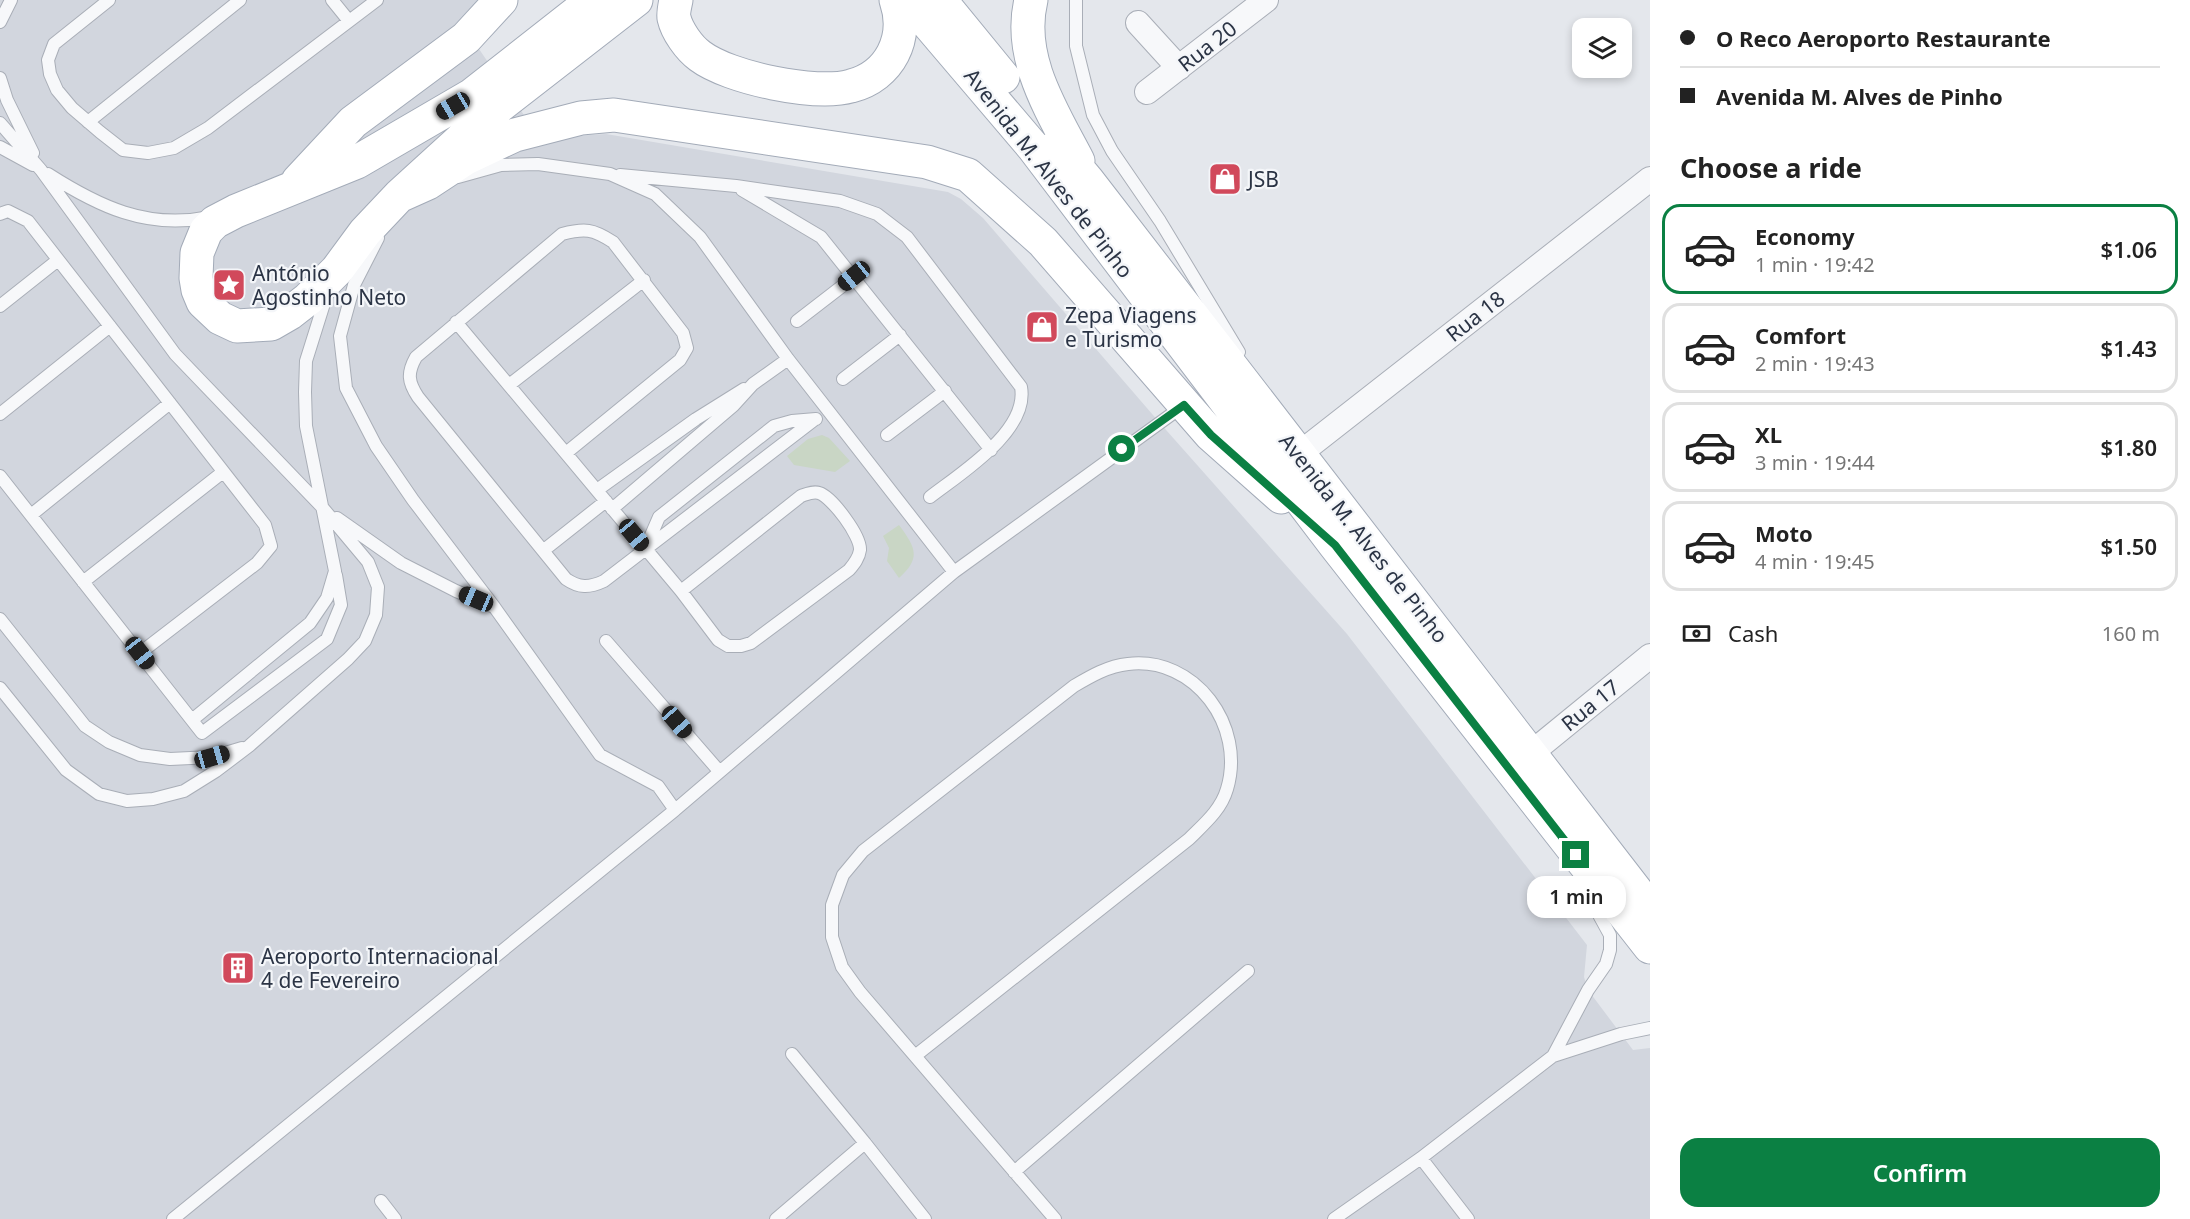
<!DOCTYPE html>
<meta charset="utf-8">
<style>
body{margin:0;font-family:"Noto Sans",sans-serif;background:#f6f6f6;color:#222;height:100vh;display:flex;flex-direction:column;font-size:22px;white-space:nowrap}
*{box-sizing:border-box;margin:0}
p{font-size:20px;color:#767676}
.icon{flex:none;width:33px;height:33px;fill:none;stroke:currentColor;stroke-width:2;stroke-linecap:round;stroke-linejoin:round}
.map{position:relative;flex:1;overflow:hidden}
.drawer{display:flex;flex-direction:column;background:#fff;width:540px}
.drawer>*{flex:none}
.top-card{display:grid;align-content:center;height:132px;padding:0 30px;background:#fff}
.tools{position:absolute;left:1572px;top:18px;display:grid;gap:12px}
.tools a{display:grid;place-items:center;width:60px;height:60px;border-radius:12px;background:#fff;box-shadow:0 3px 9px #0003;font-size:30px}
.end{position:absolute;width:27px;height:27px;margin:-14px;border:8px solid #0b8043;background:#fff;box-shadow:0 0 0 3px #fff}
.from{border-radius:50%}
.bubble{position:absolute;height:42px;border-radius:18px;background:#fff;box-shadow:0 3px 9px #0003;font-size:20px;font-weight:600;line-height:42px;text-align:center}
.car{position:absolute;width:18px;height:36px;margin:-18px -9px;border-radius:8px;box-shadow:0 0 4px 2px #0007;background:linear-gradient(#222 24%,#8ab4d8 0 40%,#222 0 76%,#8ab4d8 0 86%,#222 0)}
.top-card b{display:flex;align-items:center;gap:21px;height:57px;font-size:22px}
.top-card b+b{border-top:2px solid #e0e0e0}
.top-card i{width:15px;height:15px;background:#222}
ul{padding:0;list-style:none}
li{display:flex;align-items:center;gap:18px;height:90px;margin:0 12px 9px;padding:0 18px;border:3px solid #e0e0e0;border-radius:18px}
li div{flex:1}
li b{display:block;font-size:22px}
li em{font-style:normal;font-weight:600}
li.current{border-color:#0b8043}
li>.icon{width:54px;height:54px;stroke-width:1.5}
h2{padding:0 30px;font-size:27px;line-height:72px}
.pay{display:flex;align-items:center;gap:15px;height:66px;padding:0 30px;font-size:22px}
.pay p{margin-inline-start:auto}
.primary-button{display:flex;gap:12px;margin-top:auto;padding:12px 30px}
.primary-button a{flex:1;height:69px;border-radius:18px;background:#0b8043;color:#fff;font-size:24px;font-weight:600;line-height:69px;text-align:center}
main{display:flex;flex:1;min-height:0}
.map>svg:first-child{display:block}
.built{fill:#d2d6de}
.green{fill:#c9d6c5}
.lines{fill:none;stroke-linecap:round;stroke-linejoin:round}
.service-casing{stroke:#a9aeb7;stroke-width:14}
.minor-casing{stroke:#a9aeb7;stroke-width:26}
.primary-casing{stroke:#a3abb8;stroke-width:35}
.service{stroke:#f7f8fa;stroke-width:12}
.minor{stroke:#f7f8fa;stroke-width:24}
.primary{stroke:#fff;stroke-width:33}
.route{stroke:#0b8043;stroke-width:8}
.labels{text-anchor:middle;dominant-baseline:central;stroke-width:4.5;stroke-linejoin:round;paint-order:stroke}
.street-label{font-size:21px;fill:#2b3445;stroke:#f4f6f9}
.poi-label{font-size:21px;fill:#2b3445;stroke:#f4f6f9;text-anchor:start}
</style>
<main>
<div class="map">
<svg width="1650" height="1219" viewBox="0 0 1650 1219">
<rect width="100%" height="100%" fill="#e4e7ec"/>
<!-- built -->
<path class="built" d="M0,0H480L462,24L543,143L575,136L606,134L948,192L961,199L983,218L1159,422L1347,634L1587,945L1584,977L1588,990L1633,1050L1650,1048V1219H0Z"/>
<!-- green -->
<path class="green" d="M822,435L829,438L850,461L835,472L794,465L787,456L808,439Z
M899,525C915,547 922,557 899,578L887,561L889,548L883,536Z"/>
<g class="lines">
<defs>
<path id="service" d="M109,0L54,44L48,60L50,74L57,90L72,108L100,132L123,150L148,153L174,148L208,128L377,0
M332,0L349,21
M1076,0V46L1093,115L1112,151L1160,221L1239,352
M0,22L11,0
M0,78L7,100L33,153
M88,122L240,0
M0,123L41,170L175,354L322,507L368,562L378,587L376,615L365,641L348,659L249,746L216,771L184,791L153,799L127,801L99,794L66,770L0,688
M0,147L33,165
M48,174C98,206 147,230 209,217
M620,175L736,186L840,201L877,214L907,237L1021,387C1029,431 961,473 930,497
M458,177L501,165L538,164L610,174L655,194L700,237L788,359L954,572
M742,190L821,237L991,450
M0,214L8,211L28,221L265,525L271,546L257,563L140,653
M378,238L354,285L340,336L346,388L376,446L413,500L495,608L600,755L658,786L675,810
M0,306L58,260
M797,321L854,277
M456,322L681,591L718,640L728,646H741L751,643L849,570C854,564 859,558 860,550C861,536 832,497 819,493C813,491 807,494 801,496L681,591
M843,379L900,335
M509,385L644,280
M0,414L110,326
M887,435L945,391
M566,453L680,360L687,348L683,333L613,242C593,229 585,228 562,234L416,357C407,373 408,382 418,397L566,579C579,588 589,588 604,581L814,420
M0,476L202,733L327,639L341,605L336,575
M597,490L696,419L744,389
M612,509L733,406L753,384L788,359
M31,515L170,403
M337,518L401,563L456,591L494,607
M646,547L659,517L774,426L792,421L816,419
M544,550L606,501
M83,582L223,472
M0,619L85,726L109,742L140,755L170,759L212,757L242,748
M606,641L719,771
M192,720L310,623L327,598L335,571L306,426L305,392L306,361L327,294
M792,1054L865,1143
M915,1056L1189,839C1204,824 1221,810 1227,789C1246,726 1195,656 1128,664C1108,666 1091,676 1074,686L863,851L843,875L832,905V937L842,967L860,992L1055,1219
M1553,1056L1588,990L1606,964L1610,950V935L1581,882
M1421,1158L1468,1219
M1014,1172L1248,971
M381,1201L395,1219
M173,1219L675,810L954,572L1183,406
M776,1219L865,1143L925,1219
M1334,1219L1421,1158L1553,1056L1621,1034L1650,1028"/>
<path id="minor" d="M1138,23L1179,68
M1147,92L1266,0
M1299,454L1650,179
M1530,754L1650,656"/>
<path id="primary" d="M593,0L472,95L357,162L236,211L215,222L206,231L197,253L196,278L198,290L203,302L220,318L237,326L271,324L290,313L308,299L337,270L365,232L399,196L488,115L636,0
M676,0C675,5 673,13 674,18C677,31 689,48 700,56C729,78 816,96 851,86C890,76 909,38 896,0
M908,0L1033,147L1335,545L1650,947
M940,0L1003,77
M1031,0C1017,58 1052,111 1078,161
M1058,145L1088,181L1650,909
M298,181L353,122L466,38L501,0
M399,196L428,183L466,158L515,135L581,118L614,115L927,162L968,175L1043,242L1211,435L1281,497"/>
</defs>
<!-- service casing -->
<use href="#service" class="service-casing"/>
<!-- minor casing -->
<use href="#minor" class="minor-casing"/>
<!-- primary casing -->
<use href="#primary" class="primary-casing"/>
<!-- service -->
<use href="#service" class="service"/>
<!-- minor -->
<use href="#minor" class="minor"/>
<!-- primary -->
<use href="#primary" class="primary"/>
</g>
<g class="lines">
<!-- route -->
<path class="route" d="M1122,449L1184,405L1211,435L1335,545L1576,855"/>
</g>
<!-- icons -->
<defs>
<symbol id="shop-square" viewBox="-11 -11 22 22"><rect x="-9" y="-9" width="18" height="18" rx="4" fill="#d1495b" stroke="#f4f6f9"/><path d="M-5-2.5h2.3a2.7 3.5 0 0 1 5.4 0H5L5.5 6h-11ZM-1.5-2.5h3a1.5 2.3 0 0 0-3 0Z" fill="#fff"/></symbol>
<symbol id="sight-square" viewBox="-11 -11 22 22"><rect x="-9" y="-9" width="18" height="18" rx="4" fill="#d1495b" stroke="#f4f6f9"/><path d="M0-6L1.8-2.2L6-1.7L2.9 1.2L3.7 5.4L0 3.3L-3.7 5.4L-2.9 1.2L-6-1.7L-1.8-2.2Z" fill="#fff"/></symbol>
<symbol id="building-square" viewBox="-11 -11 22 22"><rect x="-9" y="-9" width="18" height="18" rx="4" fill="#d1495b" stroke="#f4f6f9"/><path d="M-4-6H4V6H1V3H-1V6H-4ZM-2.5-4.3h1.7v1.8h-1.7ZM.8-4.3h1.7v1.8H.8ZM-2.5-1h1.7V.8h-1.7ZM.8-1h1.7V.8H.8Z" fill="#fff"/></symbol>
</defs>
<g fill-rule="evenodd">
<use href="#shop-square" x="1206" y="160" width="38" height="38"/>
<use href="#sight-square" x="210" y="266" width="38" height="38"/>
<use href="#shop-square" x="1023" y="308" width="38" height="38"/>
<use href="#building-square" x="219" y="949" width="38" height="38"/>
</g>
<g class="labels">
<!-- street labels -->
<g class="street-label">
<text transform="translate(1207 46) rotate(-38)">Rua 20</text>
<text transform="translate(1049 173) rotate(52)">Avenida M. Alves de Pinho</text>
<text transform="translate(1475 316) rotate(-38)">Rua 18</text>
<text transform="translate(1364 538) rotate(52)">Avenida M. Alves de Pinho</text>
<text transform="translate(1590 705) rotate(-39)">Rua 17</text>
</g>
<!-- poi labels -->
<g class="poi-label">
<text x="1248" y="179">JSB</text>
<text x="252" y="273">António<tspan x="252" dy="24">Agostinho Neto</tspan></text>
<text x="1065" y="315">Zepa Viagens<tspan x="1065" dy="24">e Turismo</tspan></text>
<text x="261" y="956">Aeroporto Internacional<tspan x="261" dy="24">4 de Fevereiro</tspan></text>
</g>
</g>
</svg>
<div class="tools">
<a><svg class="icon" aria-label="layers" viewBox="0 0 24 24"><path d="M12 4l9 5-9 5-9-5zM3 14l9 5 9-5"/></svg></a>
</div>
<i class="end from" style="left:1122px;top:449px"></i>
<i class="end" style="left:1576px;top:855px"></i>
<div class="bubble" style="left:1527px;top:876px;width:99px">1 min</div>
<i class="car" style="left:453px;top:106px;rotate:240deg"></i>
<i class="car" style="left:854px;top:276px;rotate:231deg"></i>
<i class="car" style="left:634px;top:535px;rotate:140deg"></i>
<i class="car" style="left:476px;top:599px;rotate:293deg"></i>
<i class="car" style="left:140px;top:653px;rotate:142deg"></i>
<i class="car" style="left:677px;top:722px;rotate:139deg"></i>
<i class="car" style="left:212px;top:757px;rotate:74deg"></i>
</div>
<section class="drawer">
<div class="top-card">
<b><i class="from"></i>O Reco Aeroporto Restaurante</b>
<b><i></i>Avenida M. Alves de Pinho</b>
</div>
<h2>Choose a ride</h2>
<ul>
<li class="current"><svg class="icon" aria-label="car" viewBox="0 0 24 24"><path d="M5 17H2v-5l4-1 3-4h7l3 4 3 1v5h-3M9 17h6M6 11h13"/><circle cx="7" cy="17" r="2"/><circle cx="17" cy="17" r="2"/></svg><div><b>Economy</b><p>1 min · 19:42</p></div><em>$1.06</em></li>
<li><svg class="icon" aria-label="car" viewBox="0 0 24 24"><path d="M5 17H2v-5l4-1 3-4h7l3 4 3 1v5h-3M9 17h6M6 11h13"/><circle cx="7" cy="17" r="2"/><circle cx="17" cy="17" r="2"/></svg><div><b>Comfort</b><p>2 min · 19:43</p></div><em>$1.43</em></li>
<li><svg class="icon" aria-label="car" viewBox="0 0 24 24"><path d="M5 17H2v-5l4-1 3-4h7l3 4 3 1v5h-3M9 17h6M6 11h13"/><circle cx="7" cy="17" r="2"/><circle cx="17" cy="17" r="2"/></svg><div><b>XL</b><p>3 min · 19:44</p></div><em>$1.80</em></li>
<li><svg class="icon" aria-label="car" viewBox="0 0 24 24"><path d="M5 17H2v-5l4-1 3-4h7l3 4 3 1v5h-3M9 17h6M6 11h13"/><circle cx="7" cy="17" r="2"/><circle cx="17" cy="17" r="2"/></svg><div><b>Moto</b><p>4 min · 19:45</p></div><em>$1.50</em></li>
</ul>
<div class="pay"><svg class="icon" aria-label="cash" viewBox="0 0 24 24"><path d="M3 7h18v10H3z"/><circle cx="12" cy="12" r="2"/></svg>Cash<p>160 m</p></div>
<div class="primary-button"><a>Confirm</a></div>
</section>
</main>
